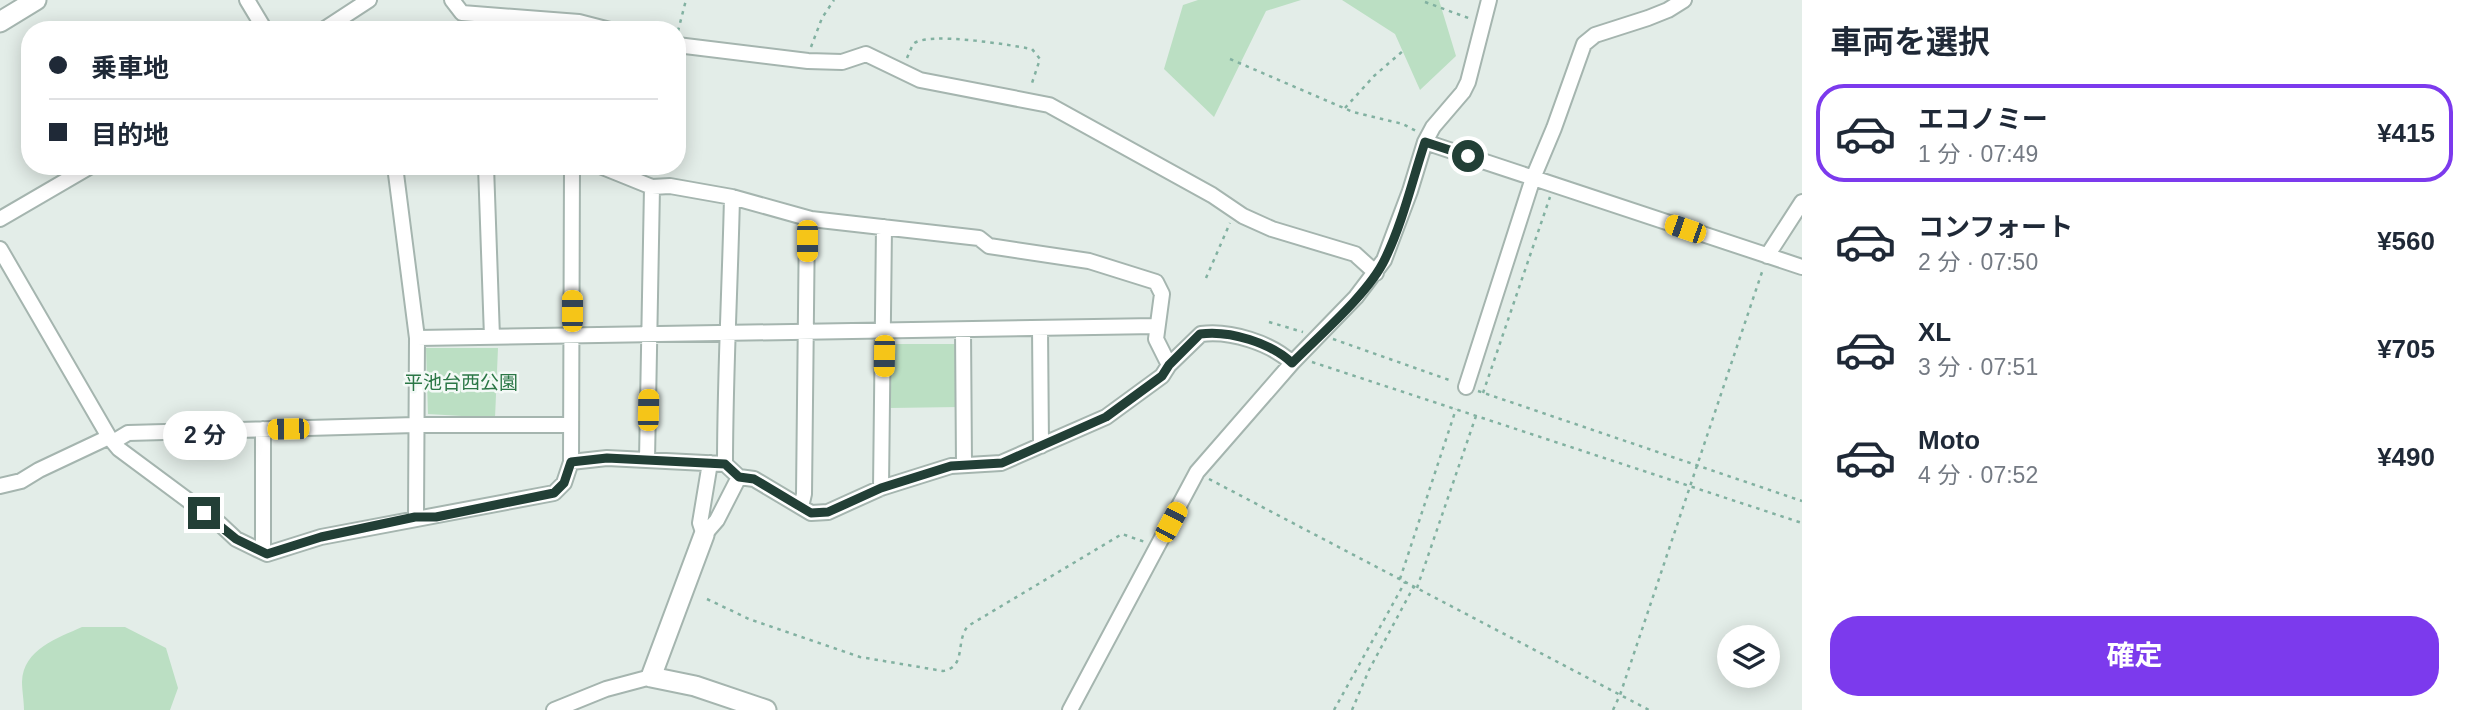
<!DOCTYPE html>
<html lang="ja">
<meta charset="utf-8">
<style>
body{margin:0;font-family:Helvetica,"Noto Sans JP",sans-serif;background:#f6f6f7;color:#1f2937;height:100vh;display:flex;flex-direction:column;font-size:26px;white-space:nowrap}
*{box-sizing:border-box;margin:0}
p{font-size:23px;color:#747a83}
.icon{flex:none;width:38px;height:38px;fill:none;stroke:currentColor;stroke-width:2;stroke-linecap:round;stroke-linejoin:round}
.map{position:relative;flex:1;overflow:hidden}
.side{display:flex;flex-direction:column;background:#fff;width:665px}
.side>*{flex:none}
.banner{position:absolute;left:21px;top:21px;width:665px;height:154px;border-radius:28px;box-shadow:0 4px 18px #0003;display:grid;align-content:center;height:154px;padding:0 28px;background:#fff}
.buttons{position:absolute;left:1717px;top:625px;display:grid;gap:14px}
.buttons a{display:grid;place-items:center;width:63px;height:63px;border-radius:50%;background:#fff;box-shadow:0 4px 18px #0003;font-size:35px}
.end{position:absolute;width:32px;height:32px;margin:-16px;border:9px solid #223f36;background:#fff;box-shadow:0 0 0 4px #fff}
.from{border-radius:50%}
.bubble{position:absolute;height:49px;border-radius:24px;background:#fff;box-shadow:0 4px 18px #0003;font-size:23px;font-weight:700;line-height:49px;text-align:center}
.car{position:absolute;width:21px;height:42px;margin:-21px -10px;border-radius:9px;box-shadow:0 0 5px 2px #0007;background:linear-gradient(#f5c518 24%,#345 0 40%,#f5c518 0 76%,#345 0 86%,#f5c518 0)}
.banner b{display:flex;align-items:center;gap:24px;height:66px;font-size:26px}
.banner b+b{border-top:2px solid #e0e1e3}
.banner i{width:18px;height:18px;background:#1f2937}
ul{padding:0;list-style:none}
li{display:flex;align-items:center;gap:21px;height:98px;margin:0 14px 10px;padding:0 14px;border:4px solid transparent;border-radius:28px}
li div{flex:1}
li b{display:block;font-size:26px}
li em{font-style:normal;font-weight:700}
li.active{border-color:#7c3aed}
li>.icon{width:63px;height:63px;stroke-width:1.5}
h2{padding:0 28px;font-size:32px;line-height:84px}
.action{display:flex;gap:14px;margin-top:auto;padding:14px 28px}
.action a{flex:1;height:80px;border-radius:28px;background:#7c3aed;color:#fff;font-size:28px;font-weight:700;line-height:80px;text-align:center}
main{display:flex;flex:1;min-height:0}
.map>svg:first-child{display:block}
.green{fill:#bbdfc3}
.lines{fill:none;stroke-linecap:round;stroke-linejoin:round}
.minor-casing{stroke:#a5b5af;stroke-width:18}
.tertiary-casing{stroke:#a5b5af;stroke-width:23}
.path{stroke:#82b1a1;stroke-width:2.5;stroke-dasharray:3.5 5;stroke-linecap:butt}
.minor{stroke:#fff;stroke-width:14}
.tertiary{stroke:#fff;stroke-width:19}
.route{stroke:#223f36;stroke-width:9}
.labels{text-anchor:middle;dominant-baseline:central;stroke-width:5;stroke-linejoin:round;paint-order:stroke}
.park-label{font-size:19px;fill:#2b7746;stroke:#f3f9f6}
</style>
<main>
<div class="map">
<svg width="1802" height="710" viewBox="0 0 1802 710">
<rect width="100%" height="100%" fill="#e3ede8"/>
<!-- green -->
<path class="green" d="M1198,0H1301L1266,11L1214,117L1164,69L1183,5Z
M1342,0H1439L1456,56L1420,90L1395,34Z
M889,344H958L959,407L890,408Z
M426,348H498L495,418L428,414Z
M82,627H125L166,648L178,688L170,710H24C24,701 22,690 22,682C23,649 58,638 82,627Z"/>
<g class="lines">
<defs>
<path id="minor" d="M247,0L265,30
M452,0L462,13L579,22L610,30
M323,30L369,0
M677,45L808,61L842,62L866,54L920,80L1049,105L1212,195L1243,216L1272,229L1355,254L1376,273
M1425,142L1802,267
M395,166L417,338L416,517
M486,166L492,337
M600,166L652,187L670,186L732,197L811,219L979,238L989,246L1089,261L1156,282L1162,294L1156,339L1169,365
M0,219L91,166
M0,249L109,437L119,449L220,524L236,539L267,554L321,537L554,493L564,483L571,462L607,458L725,464L739,477L754,479L811,513L828,512L881,488L951,466L1001,463L1106,417L1162,376L1169,365L1201,334C1230,330 1271,343 1292,363
M1767,256L1802,202
M1040,328L1041,446
M963,330L964,465
M417,338L1156,326
M1466,387L1533,178L1554,128L1584,44L1595,35L1648,18L1668,10L1684,0
M113,442L128,433L415,425H571
M647,460L652,187
M571,462L572,166
M710,463L700,523L704,535L717,520L739,477
M725,464C725,375 730,286 732,197
M0,486L21,481L39,470L109,437
M881,488L884,227
M801,507L804,494L807,218
M263,552V429
M554,710L606,689L651,677
M1070,710L1197,472L1292,363L1356,297L1384,260L1410,191L1425,142L1433,127L1463,92L1468,82L1489,0"/>
<path id="tertiary" d="M0,22L36,0
M704,535L651,677L695,686L766,710"/>
</defs>
<!-- minor casing -->
<use href="#minor" class="minor-casing"/>
<!-- tertiary casing -->
<use href="#tertiary" class="tertiary-casing"/>
<!-- path -->
<path class="path" d="M1425,2L1471,19
M678,31L686,0
M811,47L822,18L834,0
M907,58L913,44C928,31 1010,45 1032,49L1040,59L1031,86
M1230,59L1353,112L1403,124L1416,131
M1345,108L1374,76L1404,50
M1206,278L1230,223
M1269,322L1303,332
M1333,339L1452,381
M1312,362L1802,523
M1478,391L1802,501
M1483,393L1550,197
M1209,479L1649,710
M1400,579L1456,409
M1417,588L1476,416
M707,599L749,619L860,657L943,671C967,667 955,641 968,626L1122,534L1145,542
M1334,710L1405,582
M1352,710L1369,670L1414,586
M1613,710L1620,695L1763,269"/>
<!-- minor -->
<use href="#minor" class="minor"/>
<!-- tertiary -->
<use href="#tertiary" class="tertiary"/>
</g>
<g class="lines">
<!-- route -->
<path class="route" d="M204,513L236,539L267,554L321,537L415,517H436L554,493L564,483L571,462L607,458L725,464L739,477L754,479L811,513L828,512L881,488L951,466L1002,463L1106,417L1162,376L1169,365L1200,334C1230,330 1271,343 1292,363C1320,335 1369,293 1385,259C1403,222 1412,181 1425,142L1468,156"/>
</g>
<g class="labels">
<!-- park labels -->
<g class="park-label">
<text x="461" y="382">平池台西公園</text>
</g>
</g>
</svg>
<div class="buttons">
<a><svg class="icon" aria-label="layers" viewBox="0 0 24 24"><path d="M12 4l9 5-9 5-9-5zM3 14l9 5 9-5"/></svg></a>
</div>
<i class="end from" style="left:1468px;top:156px"></i>
<i class="end" style="left:204px;top:513px"></i>
<div class="bubble" style="left:163px;top:411px;width:84px">2 分</div>
<i class="car" style="left:1685px;top:229px;rotate:289deg"></i>
<i class="car" style="left:807px;top:241px;rotate:180deg"></i>
<i class="car" style="left:572px;top:311px;rotate:0deg"></i>
<i class="car" style="left:884px;top:356px;rotate:181deg"></i>
<i class="car" style="left:648px;top:410px;rotate:1deg"></i>
<i class="car" style="left:288px;top:429px;rotate:269deg"></i>
<i class="car" style="left:1171px;top:522px;rotate:28deg"></i>
<div class="banner">
<b><i class="from"></i>乗車地</b>
<b><i></i>目的地</b>
</div>
</div>
<section class="side">
<h2>車両を選択</h2>
<ul>
<li class="active"><svg class="icon" aria-label="car" viewBox="0 0 24 24"><path d="M5 17H2v-5l4-1 3-4h7l3 4 3 1v5h-3M9 17h6M6 11h13"/><circle cx="7" cy="17" r="2"/><circle cx="17" cy="17" r="2"/></svg><div><b>エコノミー</b><p>1 分 · 07:49</p></div><em>¥415</em></li>
<li><svg class="icon" aria-label="car" viewBox="0 0 24 24"><path d="M5 17H2v-5l4-1 3-4h7l3 4 3 1v5h-3M9 17h6M6 11h13"/><circle cx="7" cy="17" r="2"/><circle cx="17" cy="17" r="2"/></svg><div><b>コンフォート</b><p>2 分 · 07:50</p></div><em>¥560</em></li>
<li><svg class="icon" aria-label="car" viewBox="0 0 24 24"><path d="M5 17H2v-5l4-1 3-4h7l3 4 3 1v5h-3M9 17h6M6 11h13"/><circle cx="7" cy="17" r="2"/><circle cx="17" cy="17" r="2"/></svg><div><b>XL</b><p>3 分 · 07:51</p></div><em>¥705</em></li>
<li><svg class="icon" aria-label="car" viewBox="0 0 24 24"><path d="M5 17H2v-5l4-1 3-4h7l3 4 3 1v5h-3M9 17h6M6 11h13"/><circle cx="7" cy="17" r="2"/><circle cx="17" cy="17" r="2"/></svg><div><b>Moto</b><p>4 分 · 07:52</p></div><em>¥490</em></li>
</ul>
<div class="action"><a>確定</a></div>
</section>
</main>
